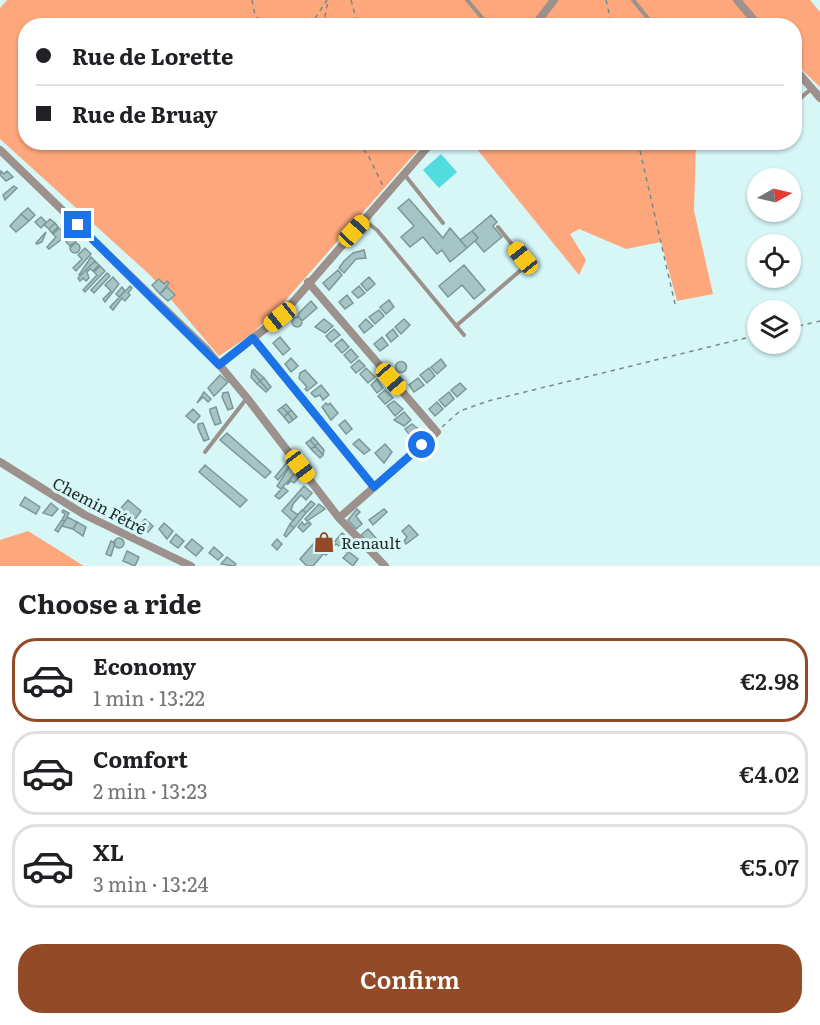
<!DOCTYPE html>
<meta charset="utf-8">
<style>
body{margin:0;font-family:Literata,serif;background:#f6f6f6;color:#202124;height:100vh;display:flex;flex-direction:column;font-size:22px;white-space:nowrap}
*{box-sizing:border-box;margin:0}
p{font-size:20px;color:#757577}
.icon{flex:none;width:33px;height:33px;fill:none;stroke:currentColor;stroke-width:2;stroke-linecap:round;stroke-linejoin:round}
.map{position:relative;height:566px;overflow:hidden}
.sheet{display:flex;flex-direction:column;background:#fff;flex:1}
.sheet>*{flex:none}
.guide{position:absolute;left:18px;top:18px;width:784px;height:132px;border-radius:24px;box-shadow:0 2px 4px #0004;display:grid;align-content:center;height:132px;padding:0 18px;background:#fff}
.needle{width:39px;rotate:82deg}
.fabs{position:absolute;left:747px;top:168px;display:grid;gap:12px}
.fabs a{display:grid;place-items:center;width:54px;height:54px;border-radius:50%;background:#fff;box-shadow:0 2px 4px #0004;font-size:30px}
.end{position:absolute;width:27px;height:27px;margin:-14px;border:8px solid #1a73e8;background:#fff;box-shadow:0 0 0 3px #fff}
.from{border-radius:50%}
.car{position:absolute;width:18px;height:36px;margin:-18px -9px;border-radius:8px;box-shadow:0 0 4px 2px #0007;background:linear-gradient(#f5c518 24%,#345 0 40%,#f5c518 0 76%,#345 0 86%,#f5c518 0)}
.guide b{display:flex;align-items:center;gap:21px;height:57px;font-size:22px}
.guide b+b{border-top:2px solid #e0e0e0}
.guide i{width:15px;height:15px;background:#202124}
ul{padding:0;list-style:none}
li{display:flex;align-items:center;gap:18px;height:84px;margin:0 12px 9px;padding:0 6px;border:3px solid #e0e0e0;border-radius:24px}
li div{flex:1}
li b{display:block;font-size:22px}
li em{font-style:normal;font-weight:600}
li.active{border-color:#924b26}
li>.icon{width:54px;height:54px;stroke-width:1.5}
h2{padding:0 18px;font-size:27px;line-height:72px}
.button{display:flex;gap:12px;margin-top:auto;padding:12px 18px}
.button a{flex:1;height:69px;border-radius:24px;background:#924b26;color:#fff;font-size:24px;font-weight:600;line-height:69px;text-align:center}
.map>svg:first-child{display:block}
.green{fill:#fea77c}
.water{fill:#51dcdf}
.building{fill:#a5c4c4;stroke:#7b9898;stroke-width:1.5}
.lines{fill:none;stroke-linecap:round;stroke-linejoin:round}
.path{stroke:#758a8a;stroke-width:1.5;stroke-dasharray:4.5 4.5;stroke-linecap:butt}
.service{stroke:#9c918c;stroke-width:4}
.minor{stroke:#9c918c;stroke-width:8}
.route{stroke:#1a73e8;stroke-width:8}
.labels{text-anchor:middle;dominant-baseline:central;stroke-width:6;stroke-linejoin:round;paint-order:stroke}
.street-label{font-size:16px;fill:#1e2a2a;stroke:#d7f7f7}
.poi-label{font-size:16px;fill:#1e2a2a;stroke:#d7f7f7;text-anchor:start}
</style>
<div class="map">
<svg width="820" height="566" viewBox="0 0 820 566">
<rect width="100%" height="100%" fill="#d7f7f7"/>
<!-- green -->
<path class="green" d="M7,0H810L820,12V87L800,68L795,72V26H26V142L424,143L284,302L252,334L219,356L151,276L0,139V8Z
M472,143H696L694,211L713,294L677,301L661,242L626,249L579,229L570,234L586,260L579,275Z
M28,531L84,566H0V540Z"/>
<!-- water -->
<path class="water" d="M441,154L457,172L439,188L423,170Z"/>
<!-- building -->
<path class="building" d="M1,171L4,174L7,171L13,177L6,181L0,175Z
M14,186L17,188L5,200L3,195Z
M409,199L443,238L450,228L467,248L450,262L442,250L437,254L423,237L410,247L401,237L414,226L398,208Z
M28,208L35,215L29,221L21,214Z
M21,214L29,221L16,232L10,226Z
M491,215L497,222L493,226L502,237L484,252L475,241L478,238L472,231Z
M41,217L46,222L41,228L35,222Z
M50,219L55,223L49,229L44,225Z
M55,223L58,227L52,233L49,229Z
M59,228L67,235L49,249L47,247L56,237L53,234Z
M472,231L478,238L467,248L460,240Z
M46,232L42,242L37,244L36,243Z
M71,237L76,242L71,247L66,242Z
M70 248a5 5 0 1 1 10 0a5 5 0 1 1-10 0Z
M85,248L91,254L76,271L73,268L82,259L78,255Z
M364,250L366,258L356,259L344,273L339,268L344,261L353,253Z
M91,257L95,261L80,276L79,275Z
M95,261L99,265L93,271L90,269L87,272L89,278L86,281L83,278L80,281L78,278Z
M464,265L485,290L474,299L462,285L448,297L439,286Z
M100,266L105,271L85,292L83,290L97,275L94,272Z
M338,270L342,275L329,290L323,283Z
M107,273L110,276L94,293L91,290Z
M113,277L119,284L105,302L103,299L111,291L105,285Z
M369,277L375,284L367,291L361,284Z
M159,279L164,284L167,281L169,283L160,294L152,285Z
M130,286L132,288L128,293L130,295L125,301L122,298L113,310L110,307Z
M359,286L365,293L358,298L352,292Z
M122,287L125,291L119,297L116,294Z
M167,287L175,295L168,301L160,294Z
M347,295L353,303L345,309L339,302Z
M389,300L394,307L386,314L380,307Z
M311,301L317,308L302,321L298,316L299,313Z
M379,310L384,316L375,324L369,317Z
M292 322a5 5 0 1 1 10 0a5 5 0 1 1-10 0Z
M324,319L333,326L325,333L315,327Z
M366,319L373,326L364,333L359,326Z
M404,319L410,325L401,334L395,327Z
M334,329L340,335L331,342L326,336Z
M393,329L398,336L391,342L386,335Z
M280,337L290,349L283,355L273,343Z
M382,337L388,345L380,351L374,344Z
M342,339L349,347L342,353L335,345Z
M351,349L358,357L351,363L344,355Z
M291,358L298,366L291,372L285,364Z
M441,359L446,366L437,374L431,367Z
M359,360L365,366L356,373L351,367Z
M395.5 367a5.5 5.5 0 1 1 11 0a5.5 5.5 0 1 1-11 0Z
M366,368L375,377L368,383L360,374Z
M429,368L435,376L427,383L420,375Z
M254,369L264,378L260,381L252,371Z
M305,370L317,383L307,391L305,389L307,387L299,378L300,373Z
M252,371L260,381L257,384L251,377Z
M220,375L228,382L214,396L208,388Z
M264,378L271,387L268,390L260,381Z
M418,378L424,385L414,392L409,385Z
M377,379L383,388L377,393L371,385Z
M260,381L268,390L266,392L257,384Z
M460,383L466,389L457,397L451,390Z
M321,385L329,395L323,400L320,395L315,397L311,393Z
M385,390L393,398L385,404L378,396Z
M204,392L211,399L208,402L203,397L197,403Z
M228,392L233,408L228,410L222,397L223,393Z
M449,392L454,399L445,407L439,400Z
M394,401L403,409L395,416L387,406Z
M437,402L443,409L435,416L429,409Z
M326,403L328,405L330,403L338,413L331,420L322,407Z
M286,404L291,410L288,413L282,407Z
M216,407L221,423L215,425L210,412V409Z
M282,407L288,413L284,417L278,410Z
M193,409L200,416L194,423L186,416Z
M291,410L297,417L293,420L288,413Z
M404,412L411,420L404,426L394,420Z
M288,413L293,420L289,423L284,417Z
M345,420L352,429L346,434L339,425Z
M203,423L209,439L204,441L198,428V424Z
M412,424L421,431L412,438L405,429Z
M227,433L271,472L265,478L220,440Z
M313,437L318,443L315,446L310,440Z
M359,439L370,450L364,454L353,444Z
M310,440L315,446L311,449L306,443Z
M318,443L324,450L323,455L315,446Z
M385,444L392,452L384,463L375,453Z
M315,446L323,455L320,458L311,449Z
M287,462L290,465L278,480L275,477Z
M205,465L247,500L240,507L199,472Z
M290,466L296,472L281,489L277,486Z
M295,472L300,476L294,483L291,481L287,485Z
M304,486L312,493L306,500L301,495L293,504L291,510L298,515L293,521L282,511Z
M283,487L288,491L279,499L275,496Z
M25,497L40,507L36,514L20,505Z
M128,500L141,511L132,523L127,518L130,515L121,508Z
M311,501L315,504L306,513L303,510Z
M51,503L58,509L52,516L43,513Z
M319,504L325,509L307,521L305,519Z
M357,509L360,512L356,516L362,524L356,529L348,520Z
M384,509L387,512L373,525L369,520Z
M63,510L69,513L65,521L62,520L65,514L62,512Z
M302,510L306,513L294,528L290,524Z
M67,517L77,522L73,529L62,526Z
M145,519L153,526L148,532L139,525Z
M62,520L65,521L58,532L55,530Z
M77,522L86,527L83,536L73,529Z
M302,522L304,525L309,522L311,524L303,532L298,527Z
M164,523L173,531L167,539L159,529Z
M290,524L294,528L286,537L284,535Z
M409,525L418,535L406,544L404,541L407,537L402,531Z
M368,529L381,544L374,550L361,535Z
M342,533L351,540L343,549L336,544L326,555L324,554Z
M176,534L184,541L178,548L170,542Z
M321,535L332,544L313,566H307L300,559Z
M114 543a5 5 0 1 1 10 0a5 5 0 1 1-10 0Z
M192,539L203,548L196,556L185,547Z
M277,539L282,544L277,550L272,545Z
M351,540L354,543L346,552L343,549Z
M111,541L115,543L111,556L106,554Z
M214,547L223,555L218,560L209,553Z
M127,551L139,557L135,566L123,561Z
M349,552L358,559L353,566L343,558Z
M227,557L236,564L234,566L221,564Z"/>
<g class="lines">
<!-- path -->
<path class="path" d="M252,0L255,15L265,26
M351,0L358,26
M606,0L612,26
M310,26L327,0
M323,26L328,1
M358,142L369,157L383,186
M638,142L675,304
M790,328L820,321
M442,427L460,411L488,401L758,335"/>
<!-- service -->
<path class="service" d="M467,0L489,26
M633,0L654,26
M795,103L811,89
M404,174L443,223
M365,221L377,230L464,335
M456,326L521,270L523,258L498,227
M205,452L247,398"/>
<!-- minor -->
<path class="minor" d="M737,0L759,26
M534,26L554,0
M795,69L820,98
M0,150L207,350L247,398L339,518L385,566
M308,282L437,432L339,518
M253,338L374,487
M219,365L280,317L432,142
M0,462L85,515L191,566"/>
</g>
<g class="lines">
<!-- route -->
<path class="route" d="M78,225L219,365L253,338L374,487L422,445"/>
</g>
<!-- icons -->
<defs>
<symbol id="shop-bare" viewBox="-9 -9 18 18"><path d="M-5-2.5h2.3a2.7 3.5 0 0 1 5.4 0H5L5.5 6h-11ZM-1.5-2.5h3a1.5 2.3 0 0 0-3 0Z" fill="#924b26" stroke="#d7f7f7" stroke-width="2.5" paint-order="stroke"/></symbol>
</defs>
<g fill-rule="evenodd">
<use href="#shop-bare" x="309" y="527" width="30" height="30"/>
</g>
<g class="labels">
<!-- street labels -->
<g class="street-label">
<text transform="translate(100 505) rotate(28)">Chemin Fétré</text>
</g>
<!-- poi labels -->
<g class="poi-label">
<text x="341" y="542">Renault</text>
</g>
</g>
</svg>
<div class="fabs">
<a><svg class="needle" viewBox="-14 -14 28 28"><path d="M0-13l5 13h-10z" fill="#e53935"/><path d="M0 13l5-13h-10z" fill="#757577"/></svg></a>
<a><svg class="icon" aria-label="locate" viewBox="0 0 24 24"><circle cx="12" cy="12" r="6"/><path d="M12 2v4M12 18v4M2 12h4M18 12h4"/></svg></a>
<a><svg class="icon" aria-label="layers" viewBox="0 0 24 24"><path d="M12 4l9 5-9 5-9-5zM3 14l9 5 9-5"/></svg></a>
</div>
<i class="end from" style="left:422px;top:445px"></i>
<i class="end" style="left:78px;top:225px"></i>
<i class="car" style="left:354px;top:231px;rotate:43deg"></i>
<i class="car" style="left:523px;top:258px;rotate:321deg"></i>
<i class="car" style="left:280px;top:317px;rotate:231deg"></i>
<i class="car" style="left:391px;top:379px;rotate:139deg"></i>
<i class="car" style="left:300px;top:466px;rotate:143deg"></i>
<div class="guide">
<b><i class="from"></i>Rue de Lorette</b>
<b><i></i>Rue de Bruay</b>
</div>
</div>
<section class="sheet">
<h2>Choose a ride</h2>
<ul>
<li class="active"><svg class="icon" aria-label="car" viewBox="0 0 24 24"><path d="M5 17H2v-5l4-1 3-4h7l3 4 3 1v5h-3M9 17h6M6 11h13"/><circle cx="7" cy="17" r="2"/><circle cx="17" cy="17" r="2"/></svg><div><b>Economy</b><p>1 min · 13:22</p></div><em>€2.98</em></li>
<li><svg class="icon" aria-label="car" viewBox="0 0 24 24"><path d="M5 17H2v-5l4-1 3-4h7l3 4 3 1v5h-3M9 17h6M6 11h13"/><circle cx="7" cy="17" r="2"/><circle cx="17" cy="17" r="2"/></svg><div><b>Comfort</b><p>2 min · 13:23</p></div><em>€4.02</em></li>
<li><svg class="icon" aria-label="car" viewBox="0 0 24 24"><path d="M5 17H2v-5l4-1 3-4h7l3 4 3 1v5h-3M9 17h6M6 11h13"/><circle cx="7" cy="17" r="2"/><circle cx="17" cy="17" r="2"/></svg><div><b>XL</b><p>3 min · 13:24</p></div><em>€5.07</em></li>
</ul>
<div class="button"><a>Confirm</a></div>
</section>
